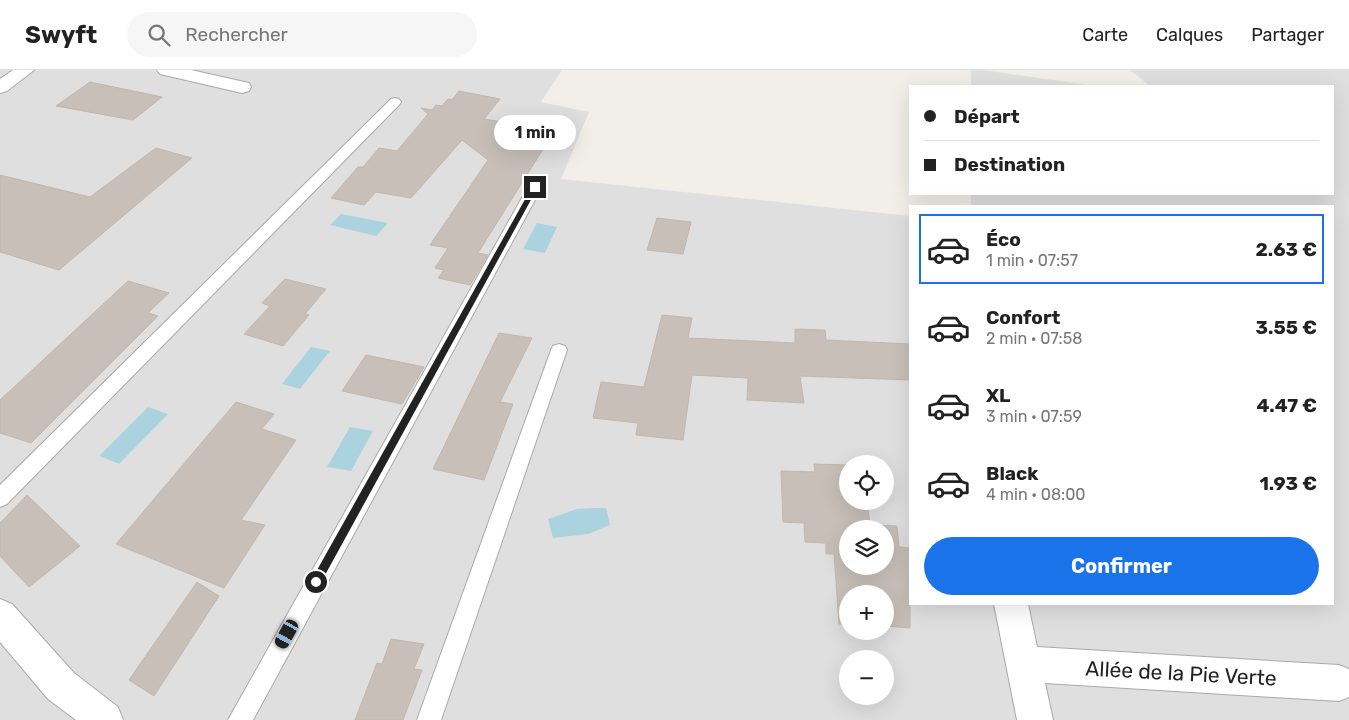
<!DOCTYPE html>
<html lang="fr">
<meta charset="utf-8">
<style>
body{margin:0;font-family:Rubik,sans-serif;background:#f6f6f6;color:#222;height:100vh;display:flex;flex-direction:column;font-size:19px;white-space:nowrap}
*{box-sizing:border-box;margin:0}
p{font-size:16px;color:#767676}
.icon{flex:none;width:28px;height:28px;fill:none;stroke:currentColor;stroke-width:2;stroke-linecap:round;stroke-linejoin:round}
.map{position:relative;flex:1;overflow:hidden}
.panel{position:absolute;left:909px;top:135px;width:425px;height:400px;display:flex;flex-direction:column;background:#fff;border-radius:0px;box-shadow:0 5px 20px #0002}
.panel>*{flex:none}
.hud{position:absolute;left:909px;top:15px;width:425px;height:110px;border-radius:0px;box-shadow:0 5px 20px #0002;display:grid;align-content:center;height:110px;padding:0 15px;background:#fff}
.buttons{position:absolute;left:839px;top:385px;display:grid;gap:10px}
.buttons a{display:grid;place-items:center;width:55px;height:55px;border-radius:50%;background:#fff;box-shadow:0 5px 20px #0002;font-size:25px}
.end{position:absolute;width:22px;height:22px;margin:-11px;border:6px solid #222;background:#fff;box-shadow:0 0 0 2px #fff}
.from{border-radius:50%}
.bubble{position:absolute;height:35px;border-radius:18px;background:#fff;box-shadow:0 5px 20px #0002;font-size:16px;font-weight:700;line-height:35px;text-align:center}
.car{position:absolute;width:15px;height:30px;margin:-15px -8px;border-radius:6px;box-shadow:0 0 4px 1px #0007;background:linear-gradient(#222 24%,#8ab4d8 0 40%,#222 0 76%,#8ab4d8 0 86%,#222 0)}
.hud b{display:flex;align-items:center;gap:18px;height:48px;font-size:19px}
.hud b+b{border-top:1px solid #e0e0e0}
.hud i{width:12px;height:12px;background:#222}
ul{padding:9px 0 0;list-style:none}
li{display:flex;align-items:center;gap:15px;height:70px;margin:0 10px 8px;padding:0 5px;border:2px solid transparent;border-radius:0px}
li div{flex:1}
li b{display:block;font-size:19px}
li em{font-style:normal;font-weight:700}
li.on{border-color:#1a73e8}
li>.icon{width:45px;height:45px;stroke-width:1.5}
.action{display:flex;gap:10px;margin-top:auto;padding:10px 15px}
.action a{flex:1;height:58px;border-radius:30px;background:#1a73e8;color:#fff;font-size:20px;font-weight:700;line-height:58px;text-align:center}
header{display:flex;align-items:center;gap:30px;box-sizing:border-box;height:70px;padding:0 25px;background:#fff;border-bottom:1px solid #e0e0e0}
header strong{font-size:24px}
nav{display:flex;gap:28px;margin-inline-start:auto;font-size:18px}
.search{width:350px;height:45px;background:#f6f6f6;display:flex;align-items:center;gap:12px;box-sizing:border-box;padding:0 18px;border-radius:28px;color:#767676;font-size:19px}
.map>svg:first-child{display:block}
.residential{fill:#e0dfdf;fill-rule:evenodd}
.water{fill:#aad3df}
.building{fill:#c7bfb8;stroke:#c4b6ab;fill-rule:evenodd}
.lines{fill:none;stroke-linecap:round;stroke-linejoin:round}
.service-casing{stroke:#a9a9a9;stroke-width:2}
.minor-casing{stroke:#a9a9a9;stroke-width:2}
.service{fill:#fff;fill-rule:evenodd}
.minor{fill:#fff;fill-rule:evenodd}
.route{fill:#222}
.labels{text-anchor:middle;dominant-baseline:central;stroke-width:5;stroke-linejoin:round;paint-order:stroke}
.near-street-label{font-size:21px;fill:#222;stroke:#fff}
</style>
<header>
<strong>Swyft</strong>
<div class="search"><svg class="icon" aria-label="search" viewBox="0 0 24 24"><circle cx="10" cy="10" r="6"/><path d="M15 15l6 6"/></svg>Rechercher</div>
<nav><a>Carte</a><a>Calques</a><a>Partager</a></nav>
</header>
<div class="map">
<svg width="1349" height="650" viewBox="0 0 1349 650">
<rect width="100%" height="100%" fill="#f2efe9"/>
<!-- residential -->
<path class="residential" d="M0,0H562L541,32L589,42L561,109L910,146V534H1332V136H971V124H1332V16H1150L1130,0H1349V650H0ZM848,394H885V431H848ZM848,459H885V496H848ZM848,524H885V561H848ZM848,589H885V626H848Z
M971,0H983L1095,16H971Z"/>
<!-- water -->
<path class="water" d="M341,144L388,153L376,166L330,155Z
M537,153L557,157L545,183L523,179Z
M311,277L330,281L300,319L282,314Z
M148,337L168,344L119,394L99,386Z
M350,357L373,361L351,401L327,397Z
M595,438H606L610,455L588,464L553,468L548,449L577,439Z"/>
<!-- building -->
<path class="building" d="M90,12L162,27L133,50L56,36Z
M459,21L500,29L484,49L539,58L534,66L550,68L478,183L488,185L470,215L438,208L444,200L435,198L448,178L430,175L488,90L462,70L411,128L376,122L364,135L331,128L358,97H363L379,78L397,81L428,44L421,38L432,40L436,35L442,36L448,29L452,30Z
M156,78L192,88L59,200L0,182V105L90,127Z
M657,148L691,152L683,184L647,180Z
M285,209L326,219L305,244L309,245L283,276L244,264L270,236L262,233Z
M128,211L169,223L148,243L158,246L31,373L0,363V330Z
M662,245L692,248L688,268L795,273V259L825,260L826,270L910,274V310L800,306L804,333L747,330L748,308L692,305L683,370L636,365L638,353L593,348L601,312L644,317Z
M499,263L532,268L500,332L513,334L484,410L433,399Z
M366,285L424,297L402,334L342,321Z
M236,332L274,344L262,359L296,370L241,450L265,455L224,518L116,474Z
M814,394L848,395V431H867L870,455L897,456L899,477L910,478V558L885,556V524H848V554H839L834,484H826V473L805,472L804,453L783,452L781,401L815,402ZM848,459H885V496H848Z
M27,425L80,476L29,517L0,486V453Z
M197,512L219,526L154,626L129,610Z
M391,569L424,574L414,599L422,600L403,650H355L377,593L382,594Z"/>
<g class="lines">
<defs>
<path id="service" d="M395,28L399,29L401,32L399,35L7,434L0,437V415L391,29Z
M535,113L540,114L542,117L253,650H228L528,117L530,114Z
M559,274L565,276L567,280L441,650H417L551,280L553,276Z"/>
<path id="minor" d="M13,0H34L7,21L0,23V9Z
M157,0H191L249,13L251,17L249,21L242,23L160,4Z
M0,529L12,534L74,603L118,637L123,650H76L48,629L0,572Z
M994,534H1028L1037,577L1339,595L1349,599V627L1339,631L1045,613L1053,650H1017Z"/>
</defs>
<!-- service casing -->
<use href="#service" class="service-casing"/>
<!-- minor casing -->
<use href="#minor" class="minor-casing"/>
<!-- service -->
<use href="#service" class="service"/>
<!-- minor -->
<use href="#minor" class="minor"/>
</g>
<!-- route -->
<path class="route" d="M535,115L538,117L319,516H312V509L532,117Z"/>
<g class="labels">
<!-- near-street labels -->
<g class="near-street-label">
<text transform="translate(1181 603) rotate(3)">Allée de la Pie Verte</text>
</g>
</g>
</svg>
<div class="buttons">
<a><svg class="icon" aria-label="locate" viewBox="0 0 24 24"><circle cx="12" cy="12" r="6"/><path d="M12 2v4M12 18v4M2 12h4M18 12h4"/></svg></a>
<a><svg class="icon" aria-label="layers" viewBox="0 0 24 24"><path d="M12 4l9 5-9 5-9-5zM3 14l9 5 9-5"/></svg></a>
<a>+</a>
<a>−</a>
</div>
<i class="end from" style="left:316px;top:512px"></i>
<i class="end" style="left:535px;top:117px"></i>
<div class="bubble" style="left:494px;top:45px;width:82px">1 min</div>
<i class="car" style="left:287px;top:564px;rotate:209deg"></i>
<div class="hud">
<b><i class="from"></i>Départ</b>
<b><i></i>Destination</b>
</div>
<section class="panel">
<ul>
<li class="on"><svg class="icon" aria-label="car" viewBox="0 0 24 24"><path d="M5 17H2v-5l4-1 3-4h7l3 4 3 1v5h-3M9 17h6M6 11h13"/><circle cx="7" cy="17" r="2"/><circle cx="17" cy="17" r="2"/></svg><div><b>Éco</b><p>1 min · 07:57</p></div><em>2.63 €</em></li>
<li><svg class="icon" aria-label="car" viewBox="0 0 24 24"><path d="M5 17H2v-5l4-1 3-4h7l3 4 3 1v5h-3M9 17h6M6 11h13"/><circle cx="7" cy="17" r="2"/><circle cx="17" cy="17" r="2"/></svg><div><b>Confort</b><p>2 min · 07:58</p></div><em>3.55 €</em></li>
<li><svg class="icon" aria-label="car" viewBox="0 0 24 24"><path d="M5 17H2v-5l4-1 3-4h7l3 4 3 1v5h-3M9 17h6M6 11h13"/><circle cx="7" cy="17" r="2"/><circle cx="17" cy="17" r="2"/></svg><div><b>XL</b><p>3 min · 07:59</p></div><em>4.47 €</em></li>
<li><svg class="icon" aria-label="car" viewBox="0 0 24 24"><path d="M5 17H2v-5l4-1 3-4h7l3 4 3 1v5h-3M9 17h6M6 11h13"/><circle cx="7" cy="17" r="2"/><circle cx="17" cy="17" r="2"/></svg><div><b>Black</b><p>4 min · 08:00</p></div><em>1.93 €</em></li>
</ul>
<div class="action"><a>Confirmer</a></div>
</section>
</div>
